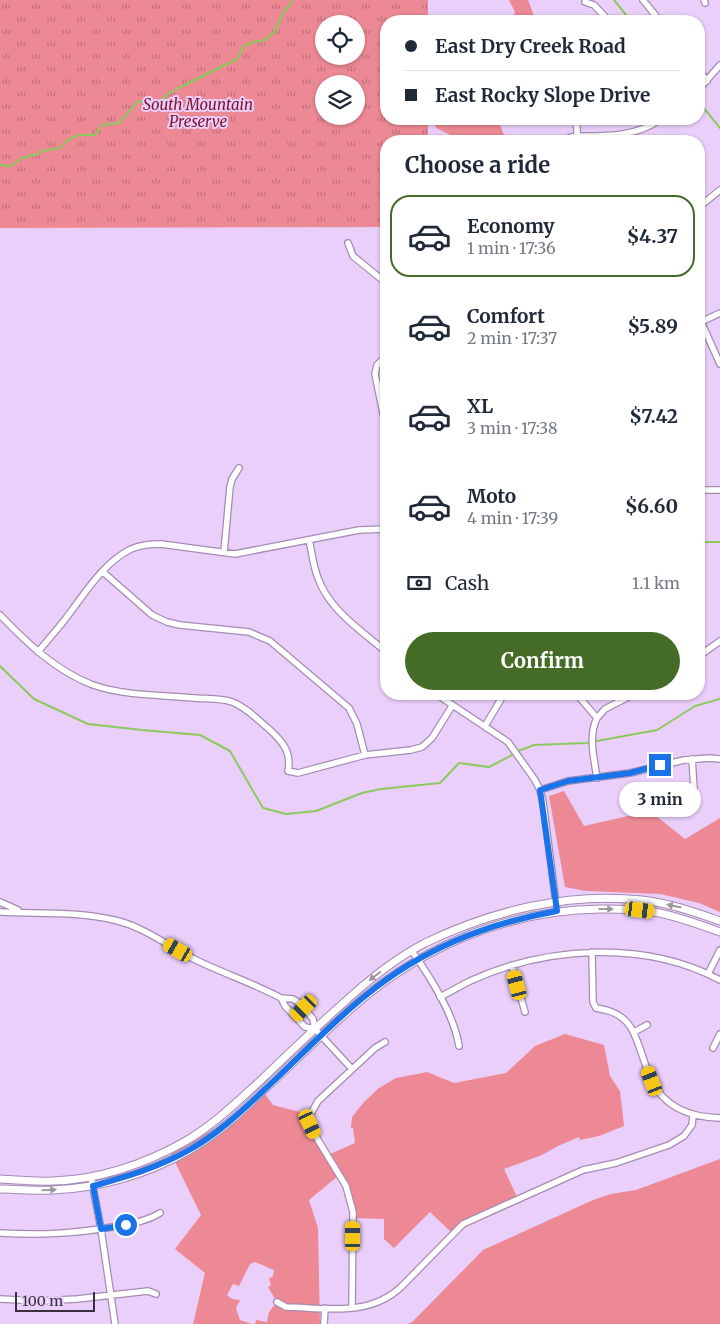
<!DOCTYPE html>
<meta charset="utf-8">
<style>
body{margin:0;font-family:Merriweather,serif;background:#f2f2f3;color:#1f2937;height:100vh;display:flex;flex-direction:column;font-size:19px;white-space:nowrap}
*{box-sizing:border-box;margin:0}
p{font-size:16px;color:#747a83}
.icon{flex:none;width:28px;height:28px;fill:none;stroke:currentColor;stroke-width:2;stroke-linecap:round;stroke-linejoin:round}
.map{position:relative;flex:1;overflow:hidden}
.sheet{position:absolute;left:380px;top:135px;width:325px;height:565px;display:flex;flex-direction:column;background:#fff;border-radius:20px;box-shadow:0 1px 4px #0004}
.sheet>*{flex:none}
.banner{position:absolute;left:380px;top:15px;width:325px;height:110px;border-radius:20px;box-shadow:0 1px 4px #0004;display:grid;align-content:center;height:110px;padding:0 25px;background:#fff}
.controls{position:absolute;left:315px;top:15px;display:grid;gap:10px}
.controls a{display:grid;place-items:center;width:50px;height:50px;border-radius:50%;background:#fff;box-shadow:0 1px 4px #0004;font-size:25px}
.scale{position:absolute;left:15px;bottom:12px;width:80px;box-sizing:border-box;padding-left:5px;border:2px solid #3a2f40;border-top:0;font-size:14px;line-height:18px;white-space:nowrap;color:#3a2f40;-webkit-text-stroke:4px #eacffa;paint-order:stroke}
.end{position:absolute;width:22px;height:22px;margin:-11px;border:6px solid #1a73e8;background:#fff;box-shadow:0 0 0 2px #fff}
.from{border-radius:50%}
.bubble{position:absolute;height:35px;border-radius:18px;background:#fff;box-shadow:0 1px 4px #0004;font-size:16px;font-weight:700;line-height:35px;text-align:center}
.car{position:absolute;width:15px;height:30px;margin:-15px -8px;border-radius:6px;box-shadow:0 0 4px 1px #0007;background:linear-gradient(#f5c518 24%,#345 0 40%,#f5c518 0 76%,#345 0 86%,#f5c518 0)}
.banner b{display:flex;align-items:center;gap:18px;height:48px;font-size:19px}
.banner b+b{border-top:1px solid #e0e1e3}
.banner i{width:12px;height:12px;background:#1f2937}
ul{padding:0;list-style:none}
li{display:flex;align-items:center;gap:15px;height:82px;margin:0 10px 8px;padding:0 15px;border:2px solid transparent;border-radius:20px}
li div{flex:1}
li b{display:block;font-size:19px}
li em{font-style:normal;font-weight:700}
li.on{border-color:#456c27}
li>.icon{width:45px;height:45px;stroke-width:1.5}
h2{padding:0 25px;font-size:22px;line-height:60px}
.pay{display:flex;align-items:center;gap:12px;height:55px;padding:0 25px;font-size:19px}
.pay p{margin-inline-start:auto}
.button{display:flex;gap:10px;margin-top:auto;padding:10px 25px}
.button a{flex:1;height:58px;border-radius:30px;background:#456c27;color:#fff;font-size:20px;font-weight:700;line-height:58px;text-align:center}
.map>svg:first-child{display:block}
.green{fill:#ec8994}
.park{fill:url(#park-tufts);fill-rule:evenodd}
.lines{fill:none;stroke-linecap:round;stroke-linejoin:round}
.stream{stroke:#8cc95f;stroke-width:2}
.minor-casing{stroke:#a58bb2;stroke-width:8}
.major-casing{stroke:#a58bb2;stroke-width:9}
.minor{stroke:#fff;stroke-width:5.5}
.major{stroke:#fff;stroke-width:7}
.oneway{fill:#9c97a0}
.route{stroke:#1a73e8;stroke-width:6}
.labels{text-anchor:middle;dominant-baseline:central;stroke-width:4;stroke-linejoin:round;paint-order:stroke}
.park-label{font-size:15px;font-style:italic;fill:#82122f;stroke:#eacffa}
</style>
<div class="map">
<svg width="720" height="1324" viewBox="0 0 720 1324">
<defs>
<pattern id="park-tufts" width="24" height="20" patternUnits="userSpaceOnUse" patternTransform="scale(1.25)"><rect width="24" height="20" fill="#ec8994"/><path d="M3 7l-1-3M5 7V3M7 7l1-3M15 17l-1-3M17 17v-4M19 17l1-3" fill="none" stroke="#c0707a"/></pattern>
</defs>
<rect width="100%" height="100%" fill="#eacffa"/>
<!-- green -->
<path class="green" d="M509,0H528L536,21H512L515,12Z
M428,119H498L505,138L504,141H463L438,129Z
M564,791L584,826L650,811L685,839L720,818V912L699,903L660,894L586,891L565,887L549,796Z
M565,1034L604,1045L610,1076L620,1091L624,1126L599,1136L580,1140L579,1137L558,1146L542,1155L504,1169L518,1199L476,1217L453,1234L430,1212L394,1248L384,1239V1219L353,1218V1212L339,1175L309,1200L318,1228L320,1324H255L256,1320L267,1322L269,1312L277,1302L268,1287L271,1285L269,1279L273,1276L274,1270L255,1262L250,1264L239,1286L233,1284L227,1295L232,1299L240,1300L236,1308L240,1320L252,1324H193L205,1273L175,1249L201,1215L171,1154C204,1137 234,1114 265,1094L273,1105L300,1112L309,1117L328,1155L355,1143L353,1128H351L352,1117L364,1102L379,1088L396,1078L427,1072L454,1083L506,1073L535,1046Z
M720,1159V1324H407L412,1322L429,1305L483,1250L593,1200L611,1194L636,1190Z"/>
<!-- park -->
<path class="park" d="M0,0H428V21H386V119H428V141H386V227L0,228ZM324,24H356V56H324ZM324,84H356V116H324Z"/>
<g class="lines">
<!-- stream -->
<path class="stream" d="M614,0L631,21
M699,102L720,128
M0,165L11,166L22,158L38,154L42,151L60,148L69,139L80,135H95L102,125L119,123L138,101L156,106L167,95L178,88L237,59L244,46L253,42L265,40L275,31L284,11L291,4L292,0
M382,460H386
M699,542H720
M0,666L34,699L88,724L142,730L200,735L230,751L263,808L286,814L316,811L362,793L381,789L440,783L459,763L489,767L514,754
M518,751L534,745L586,743L657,730L695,706L720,699"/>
<defs>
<path id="minor" d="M643,0L660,21
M704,0L705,3
M585,2L594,5L609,21
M699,70L707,81
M699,89L720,65
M574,119L577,127V136
M563,141L571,137L577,136C607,136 636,137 661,119
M699,207L720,190
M348,243L353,256L386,283
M699,317L720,364
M701,322L720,313
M386,356L377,365L375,374L386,428
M699,490H720
M309,540C312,552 313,566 318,578C329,610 362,631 386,652
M224,552L230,487L232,479L239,468
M103,572L152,615L167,622L180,625L249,632L270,641L349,708L357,724L365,755
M0,615C27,643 56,671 93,685C125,696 162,695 195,698C207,699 221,698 232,702C246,707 258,720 269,729C282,741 292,752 288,771L298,773L365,755L411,750L422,747L432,738L452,706
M38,652C46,642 55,632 63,622C83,597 101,564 131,549C140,545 151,544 161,544L235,554L359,530L386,529
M699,656L720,641
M436,694L508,742L535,780L540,790L543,802L557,911
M578,694L580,698L597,718C588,736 594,758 597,778
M597,718L605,709L634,694
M485,726L504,694
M692,759L694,788
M540,790L568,781L630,773L684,760L710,758L720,759
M0,902L18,910
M0,912C38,914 77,911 114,920C142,926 165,944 190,957C219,972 251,982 281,998L293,999L301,1004L313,1019L315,1029L352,1069
M412,951C430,977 454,1014 459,1046
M592,952L593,1002L596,1008C606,1010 613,1011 621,1017C631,1024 635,1035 639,1046C643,1057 646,1068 651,1079C664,1108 690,1117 720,1118
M512,966L525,1012
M708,974L720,950
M440,997C450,992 460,986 470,981C547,946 644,940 720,980
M281,998L285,1006L305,1027L315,1029
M634,1032L647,1025
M713,1048L720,1034
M91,1177L101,1229L115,1324
M0,1233C41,1235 72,1234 112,1227C129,1224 145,1222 160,1213
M0,1299L41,1301L77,1299L148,1291L156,1294
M277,1302L286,1307C326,1308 369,1317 401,1287L463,1224L583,1170L616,1163L669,1145L684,1136L692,1125L693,1116
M352,1308L353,1212L346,1186L318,1140L310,1124L309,1117L318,1101L375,1048L385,1042
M324,1324L325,1308"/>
<path id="major" d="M0,1179C17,1180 35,1182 53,1181C98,1180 145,1164 184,1142C212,1126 236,1103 260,1081C286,1056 313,1030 340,1006C366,982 394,959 425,943C491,911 567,892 642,900C669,903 694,912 720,921
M0,1189C18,1189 35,1191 53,1190C100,1188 148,1174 188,1151C217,1135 241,1112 264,1090C291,1065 317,1039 344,1015C415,949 504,910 601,909C619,909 637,909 654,912C677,916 698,924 720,932"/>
</defs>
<!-- minor casing -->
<use href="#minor" class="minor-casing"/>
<!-- major casing -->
<use href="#major" class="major-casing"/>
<!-- minor -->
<use href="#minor" class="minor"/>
<!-- major -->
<use href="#major" class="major"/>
</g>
<!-- one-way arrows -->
<defs><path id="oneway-solid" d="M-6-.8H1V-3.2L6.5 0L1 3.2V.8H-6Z" transform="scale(1.25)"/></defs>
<g class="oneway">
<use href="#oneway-solid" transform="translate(674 906) rotate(-168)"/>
<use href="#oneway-solid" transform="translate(606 909)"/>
<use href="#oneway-solid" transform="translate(375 976) rotate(143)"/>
<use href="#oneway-solid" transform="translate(49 1190) rotate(-1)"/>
</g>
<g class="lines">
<!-- route -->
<path class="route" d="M126,1225L101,1229L93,1186C126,1177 159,1167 189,1150C216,1135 240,1113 263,1091C297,1060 329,1025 365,996C422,949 485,924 557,911L540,790L568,781L630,773L660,765"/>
</g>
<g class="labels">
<!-- park labels -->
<g class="park-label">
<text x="198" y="104">South Mountain<tspan x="198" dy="17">Preserve</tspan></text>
</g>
</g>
</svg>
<div class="controls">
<a><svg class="icon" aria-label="locate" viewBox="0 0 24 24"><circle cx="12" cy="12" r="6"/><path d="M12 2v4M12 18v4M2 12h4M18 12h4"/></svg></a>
<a><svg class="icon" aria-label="layers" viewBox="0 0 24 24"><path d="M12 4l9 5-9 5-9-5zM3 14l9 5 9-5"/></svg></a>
</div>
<div class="scale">100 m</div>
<i class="end from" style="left:126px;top:1225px"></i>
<i class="end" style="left:660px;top:765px"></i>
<div class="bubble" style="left:619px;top:782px;width:82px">3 min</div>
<i class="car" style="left:640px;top:910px;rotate:97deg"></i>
<i class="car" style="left:178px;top:950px;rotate:300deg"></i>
<i class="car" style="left:517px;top:985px;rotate:345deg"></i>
<i class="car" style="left:304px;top:1008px;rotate:225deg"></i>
<i class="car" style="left:652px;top:1081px;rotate:339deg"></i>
<i class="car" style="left:310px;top:1124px;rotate:155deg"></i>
<i class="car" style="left:353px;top:1236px;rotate:0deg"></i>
<div class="banner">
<b><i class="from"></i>East Dry Creek Road</b>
<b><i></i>East Rocky Slope Drive</b>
</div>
<section class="sheet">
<h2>Choose a ride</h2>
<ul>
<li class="on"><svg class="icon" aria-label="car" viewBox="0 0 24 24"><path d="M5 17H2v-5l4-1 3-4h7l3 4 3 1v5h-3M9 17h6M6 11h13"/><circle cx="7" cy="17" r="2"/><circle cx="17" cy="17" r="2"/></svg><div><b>Economy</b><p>1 min · 17:36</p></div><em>$4.37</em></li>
<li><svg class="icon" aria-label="car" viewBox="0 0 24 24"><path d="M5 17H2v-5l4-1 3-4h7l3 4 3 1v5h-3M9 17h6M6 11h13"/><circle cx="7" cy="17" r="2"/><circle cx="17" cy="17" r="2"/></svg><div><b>Comfort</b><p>2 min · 17:37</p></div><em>$5.89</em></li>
<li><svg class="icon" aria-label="car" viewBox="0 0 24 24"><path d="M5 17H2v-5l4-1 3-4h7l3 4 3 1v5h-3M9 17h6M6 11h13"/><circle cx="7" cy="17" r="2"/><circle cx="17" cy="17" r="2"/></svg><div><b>XL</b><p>3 min · 17:38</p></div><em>$7.42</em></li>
<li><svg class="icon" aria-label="car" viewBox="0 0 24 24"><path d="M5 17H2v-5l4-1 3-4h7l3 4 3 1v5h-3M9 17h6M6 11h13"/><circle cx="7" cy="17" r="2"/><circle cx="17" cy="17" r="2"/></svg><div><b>Moto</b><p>4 min · 17:39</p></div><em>$6.60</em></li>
</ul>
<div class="pay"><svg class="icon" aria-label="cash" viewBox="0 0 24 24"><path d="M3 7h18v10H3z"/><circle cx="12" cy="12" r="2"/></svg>Cash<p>1.1 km</p></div>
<div class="button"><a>Confirm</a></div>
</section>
</div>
